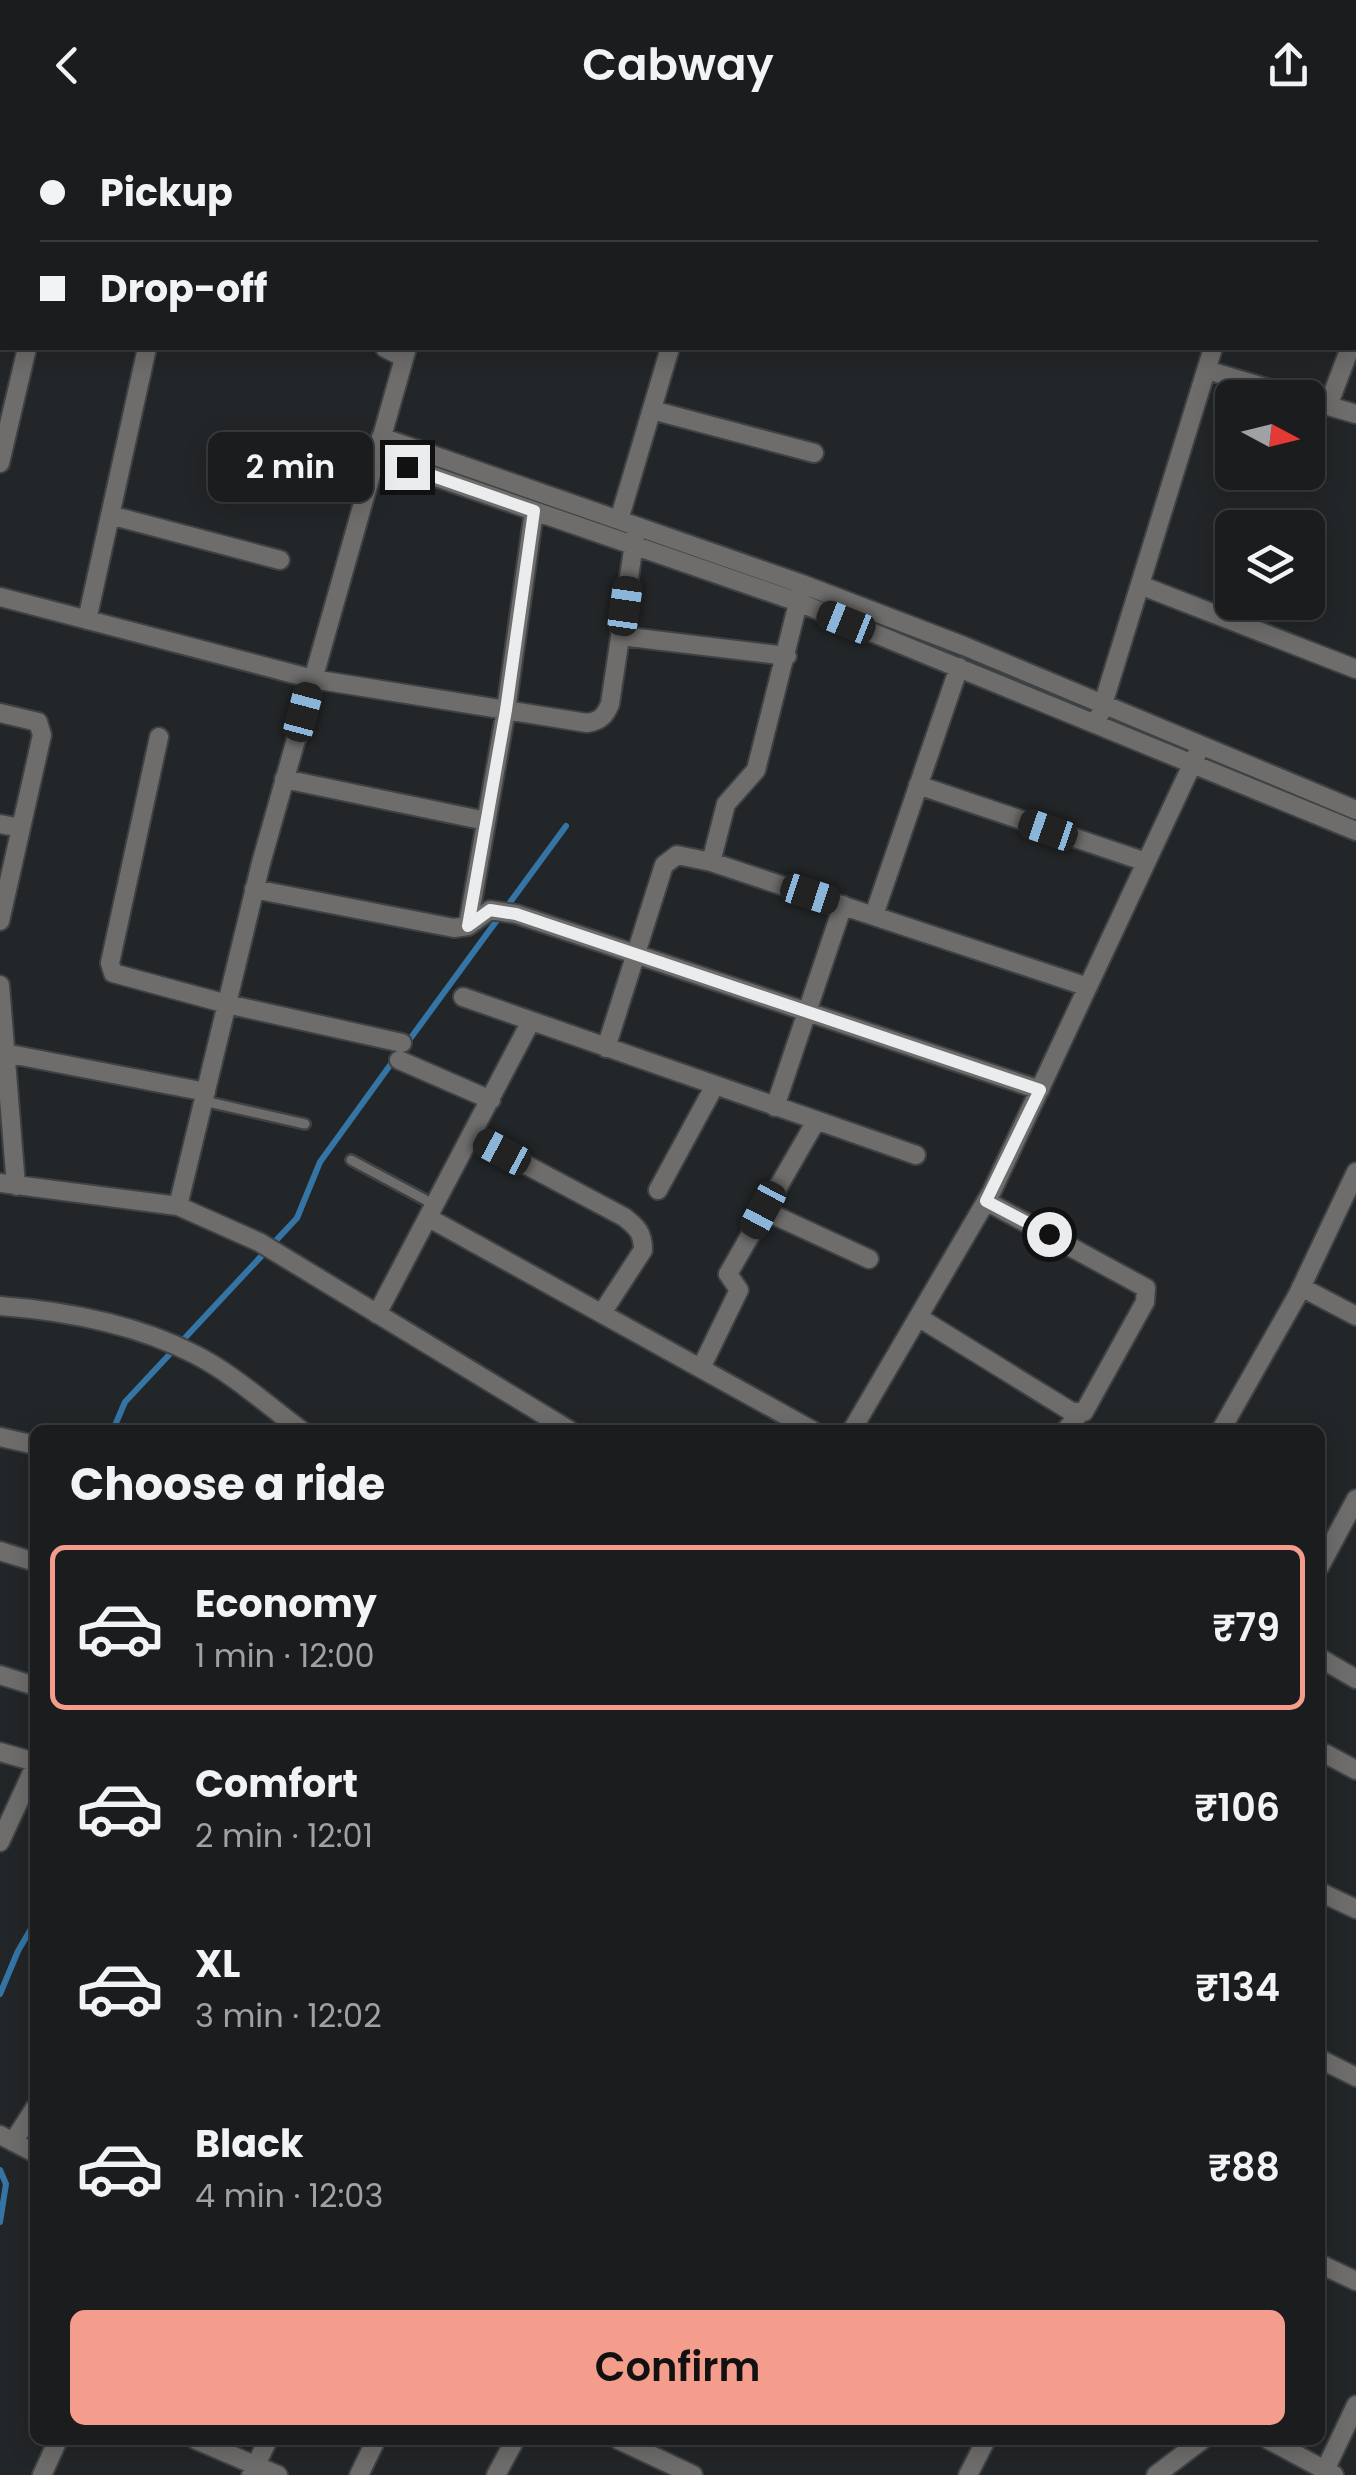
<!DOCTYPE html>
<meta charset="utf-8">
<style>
body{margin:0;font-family:Poppins,sans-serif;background:#27292b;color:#f1f3f6;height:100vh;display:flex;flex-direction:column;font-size:38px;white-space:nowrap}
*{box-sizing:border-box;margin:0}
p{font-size:32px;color:#9fa1a4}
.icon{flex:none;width:55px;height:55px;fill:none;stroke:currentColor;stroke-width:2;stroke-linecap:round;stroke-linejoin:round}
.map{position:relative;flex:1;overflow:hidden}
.panel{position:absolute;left:30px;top:1295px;width:1295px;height:1020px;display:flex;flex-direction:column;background:#1a1c1e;border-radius:15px;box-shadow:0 5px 25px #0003,0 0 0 2px #383a3c}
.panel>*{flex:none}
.hud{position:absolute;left:0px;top:0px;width:1358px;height:220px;box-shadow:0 5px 25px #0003,0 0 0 2px #383a3c;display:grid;align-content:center;height:220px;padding:0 40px;background:#1a1c1e}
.needle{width:65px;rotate:97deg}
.fabs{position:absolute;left:1215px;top:250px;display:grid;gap:20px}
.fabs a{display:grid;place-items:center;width:110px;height:110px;border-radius:15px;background:#1a1c1e;box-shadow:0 5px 25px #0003,0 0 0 2px #383a3c;font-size:50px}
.end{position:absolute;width:45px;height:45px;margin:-22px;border:12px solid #ebecee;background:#111;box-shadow:0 0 0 5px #111}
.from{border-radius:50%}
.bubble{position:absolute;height:70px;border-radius:15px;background:#1a1c1e;box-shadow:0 5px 25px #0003,0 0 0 2px #383a3c;font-size:32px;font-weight:600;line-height:70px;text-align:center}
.car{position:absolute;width:30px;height:60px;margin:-30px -15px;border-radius:12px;box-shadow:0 0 8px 2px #0007;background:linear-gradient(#222 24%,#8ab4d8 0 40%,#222 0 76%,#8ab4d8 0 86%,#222 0)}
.hud b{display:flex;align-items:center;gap:35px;height:95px;font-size:38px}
.hud b+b{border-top:2px solid #383a3c}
.hud i{width:25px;height:25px;background:#f1f3f6}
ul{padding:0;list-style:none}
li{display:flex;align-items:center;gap:30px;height:165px;margin:0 20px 15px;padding:0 20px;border:5px solid transparent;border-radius:15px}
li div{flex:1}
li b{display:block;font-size:38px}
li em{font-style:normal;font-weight:600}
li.current{border-color:#f49d8c}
li>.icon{width:90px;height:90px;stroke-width:1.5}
h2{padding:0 40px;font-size:45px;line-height:120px}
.primary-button{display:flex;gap:20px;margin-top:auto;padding:20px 40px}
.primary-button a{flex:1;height:115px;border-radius:15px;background:#f49d8c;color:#111;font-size:40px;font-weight:600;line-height:115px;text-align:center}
header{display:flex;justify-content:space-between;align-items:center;height:130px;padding:0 40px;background:#1a1c1e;font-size:45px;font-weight:600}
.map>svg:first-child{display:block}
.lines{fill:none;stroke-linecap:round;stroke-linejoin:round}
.stream{stroke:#3575a6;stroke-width:6}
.service-casing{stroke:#3f4244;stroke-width:14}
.minor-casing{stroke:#3f4244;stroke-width:22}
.service{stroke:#6e6d6c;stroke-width:9}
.minor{stroke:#6e6d6c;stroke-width:18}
.route{stroke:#ebecee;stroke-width:12}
</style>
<header><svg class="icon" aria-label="back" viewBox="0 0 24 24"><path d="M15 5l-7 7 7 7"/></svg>Cabway<svg class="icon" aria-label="share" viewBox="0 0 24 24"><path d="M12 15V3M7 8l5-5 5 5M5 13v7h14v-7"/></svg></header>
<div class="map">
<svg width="1356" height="2345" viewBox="0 0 1356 2345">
<rect width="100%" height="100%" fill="#232628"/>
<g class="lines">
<!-- stream -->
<path class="stream" d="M407,913L566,696
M113,1300L125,1272L297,1088L320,1032L396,927
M0,1864L18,1821L35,1792
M0,2040L6,2054L0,2092"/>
<defs>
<path id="service" d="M204,971L305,994
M351,1030L435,1075"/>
<path id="minor" d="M564,0L568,2
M787,0L792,2
M68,2V0
M523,2L524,0
M1153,2L1154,0
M1263,2L1264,0
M0,3L2,4
M0,25L2,26
M1355,64H1356
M1355,161H1356
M1355,205L1356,203
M385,218L404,228
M1207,240L1300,268
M1308,270L1356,284
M1328,276L1350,218
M652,280L814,323
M381,307L802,454L964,516L1356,680
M375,326L798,472L1356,701
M0,333L27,218
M110,385L280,430
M619,390L670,218
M1140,455L1356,539
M0,467L313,549L587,593C600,591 605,586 610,574L635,407
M87,490L147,218
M621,506L787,526
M0,583L38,592L42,605L0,791
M1100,584L1213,218
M159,607L110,833L113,843L227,874L402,913
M284,649L486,691
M918,655L1146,732
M0,694L21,698
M711,732L726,674L756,640L800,465
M254,759L454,798L468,796L490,780L516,784L1040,960
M874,785L959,537
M468,795L506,580L534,381
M0,855L16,1056
M463,867L916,1025
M606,918L664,735L677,725L711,732L1088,857
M5,923L206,962
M399,930L491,970
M775,977L843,775
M472,1006L624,1087C637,1097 643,1103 643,1120L602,1183
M0,1053L178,1076L259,1112L569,1300
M658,1060L714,957
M178,1076L261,733L407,218
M763,1080L869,1129
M429,1088L812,1300
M1301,1157L1356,1186
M0,1176C65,1181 135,1194 194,1224C232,1243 267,1275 301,1300
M377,1184L531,891
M918,1187L1072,1282H1084L1145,1172L1146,1158L986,1071
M701,1238L739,1160L728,1144L816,991
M852,1300L992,1061L1197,624
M1066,1300L1079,1284
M1221,1300L1297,1166L1356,1042
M0,1307L35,1315
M0,1421L35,1432
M1320,1436L1356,1369
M1320,1528L1356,1549
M0,1545L35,1556
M0,1622L35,1632
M1320,1624H1326L1356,1640
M0,1712L35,1636
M1320,1762L1356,1779
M1320,1929L1356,1947
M0,2005L35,2023
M13,2012L35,1978
M1320,2134L1356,2151
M196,2310L278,2345
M619,2310L693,2345
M1269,2310L1334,2345
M1325,2340L1356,2275
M42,2345L58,2310
M251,2345L268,2310
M359,2345L376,2310
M496,2345L515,2310
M968,2345L986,2310
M1156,2345L1202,2310"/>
</defs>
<!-- service casing -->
<use href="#service" class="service-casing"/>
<!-- minor casing -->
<use href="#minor" class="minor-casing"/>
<!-- service -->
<use href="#service" class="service"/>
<!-- minor -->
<use href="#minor" class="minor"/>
</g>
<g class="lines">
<!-- route -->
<path class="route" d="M407,337L534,381L506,580L468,796L490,780L516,784L1040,960L986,1071L1049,1104"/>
</g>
</svg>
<div class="fabs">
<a><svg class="needle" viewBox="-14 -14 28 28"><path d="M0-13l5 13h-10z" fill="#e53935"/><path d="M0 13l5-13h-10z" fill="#9fa1a4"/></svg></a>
<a><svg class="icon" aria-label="layers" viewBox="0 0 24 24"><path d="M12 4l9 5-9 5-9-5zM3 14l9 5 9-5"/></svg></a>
</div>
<i class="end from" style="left:1049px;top:1104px"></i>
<i class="end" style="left:407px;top:337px"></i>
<div class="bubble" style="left:208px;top:302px;width:165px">2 min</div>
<i class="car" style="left:625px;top:476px;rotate:8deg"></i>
<i class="car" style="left:846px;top:492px;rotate:292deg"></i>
<i class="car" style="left:303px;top:582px;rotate:15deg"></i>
<i class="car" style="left:1048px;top:700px;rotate:289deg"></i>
<i class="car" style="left:810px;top:764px;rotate:108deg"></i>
<i class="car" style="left:502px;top:1022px;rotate:298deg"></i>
<i class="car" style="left:763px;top:1080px;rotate:208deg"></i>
<div class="hud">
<b><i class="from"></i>Pickup</b>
<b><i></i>Drop-off</b>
</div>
<section class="panel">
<h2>Choose a ride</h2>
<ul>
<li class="current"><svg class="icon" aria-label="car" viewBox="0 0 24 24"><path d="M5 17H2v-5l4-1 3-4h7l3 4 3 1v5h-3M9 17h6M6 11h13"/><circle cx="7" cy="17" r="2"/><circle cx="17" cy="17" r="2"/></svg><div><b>Economy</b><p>1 min · 12:00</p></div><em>₹79</em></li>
<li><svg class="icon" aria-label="car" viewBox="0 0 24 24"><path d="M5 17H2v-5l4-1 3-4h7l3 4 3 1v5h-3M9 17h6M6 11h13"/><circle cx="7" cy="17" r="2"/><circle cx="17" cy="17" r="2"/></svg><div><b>Comfort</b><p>2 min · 12:01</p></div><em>₹106</em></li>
<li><svg class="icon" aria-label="car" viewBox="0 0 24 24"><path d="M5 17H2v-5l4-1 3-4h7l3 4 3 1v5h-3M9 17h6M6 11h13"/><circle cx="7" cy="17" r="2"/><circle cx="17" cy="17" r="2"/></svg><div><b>XL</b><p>3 min · 12:02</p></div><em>₹134</em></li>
<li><svg class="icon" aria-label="car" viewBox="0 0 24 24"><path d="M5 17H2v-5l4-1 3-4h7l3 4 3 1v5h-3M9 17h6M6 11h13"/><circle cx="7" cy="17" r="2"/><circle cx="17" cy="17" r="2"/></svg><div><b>Black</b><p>4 min · 12:03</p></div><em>₹88</em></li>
</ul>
<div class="primary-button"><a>Confirm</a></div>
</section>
</div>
